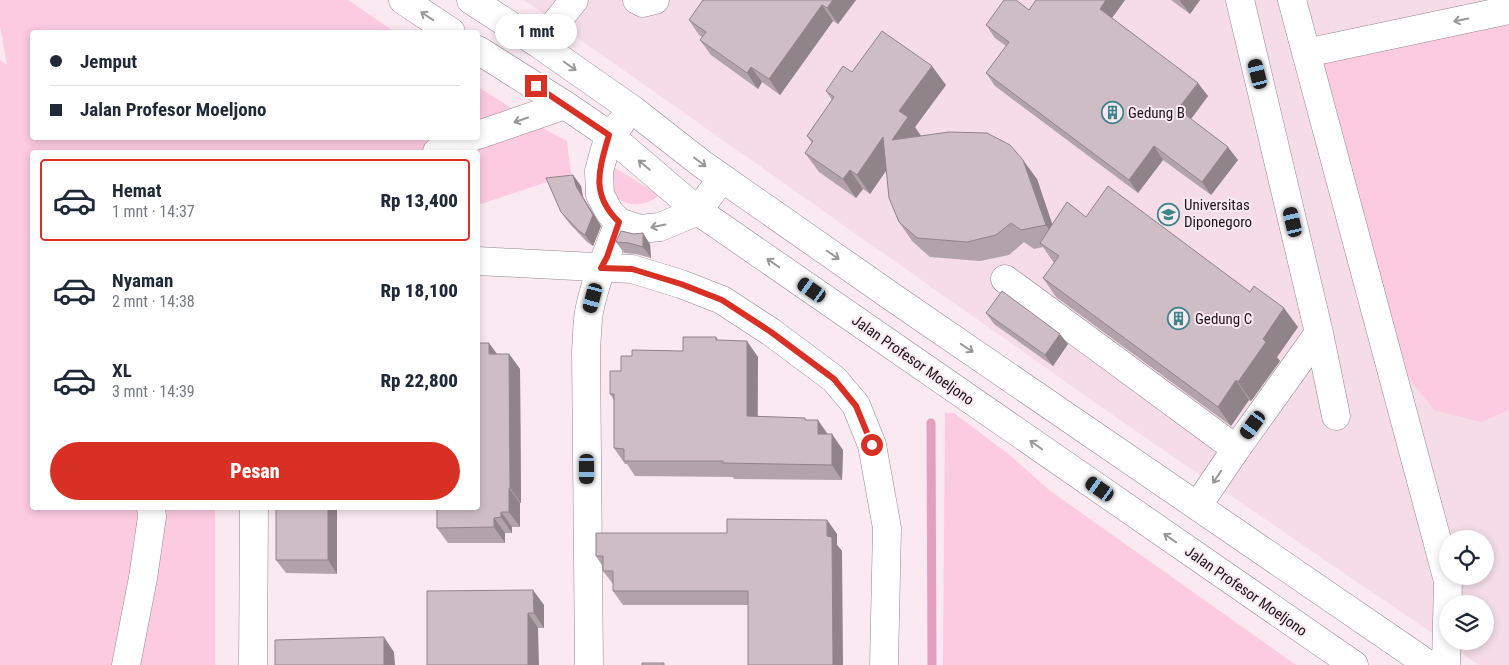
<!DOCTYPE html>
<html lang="id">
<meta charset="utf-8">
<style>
body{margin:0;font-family:"Roboto Condensed",sans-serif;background:#f6f6f7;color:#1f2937;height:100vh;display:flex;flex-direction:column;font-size:19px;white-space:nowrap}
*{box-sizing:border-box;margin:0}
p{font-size:16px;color:#747a83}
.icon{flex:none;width:28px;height:28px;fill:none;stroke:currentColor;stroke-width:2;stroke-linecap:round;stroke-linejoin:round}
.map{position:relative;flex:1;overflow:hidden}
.drawer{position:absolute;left:30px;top:150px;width:450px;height:360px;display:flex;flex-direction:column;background:#fff;border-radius:5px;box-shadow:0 2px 8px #0003}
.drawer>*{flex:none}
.banner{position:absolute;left:30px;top:30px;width:450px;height:110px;border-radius:5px;box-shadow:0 2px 8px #0003;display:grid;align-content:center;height:110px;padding:0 20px;background:#fff}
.buttons{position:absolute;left:1439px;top:530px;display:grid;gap:10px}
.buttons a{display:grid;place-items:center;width:55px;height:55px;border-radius:50%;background:#fff;box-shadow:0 2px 8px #0003;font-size:25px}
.end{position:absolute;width:22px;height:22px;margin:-11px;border:6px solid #d93025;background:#fff;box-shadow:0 0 0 2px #fff}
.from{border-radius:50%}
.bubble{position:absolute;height:35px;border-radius:18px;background:#fff;box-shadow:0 2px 8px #0003;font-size:16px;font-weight:800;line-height:35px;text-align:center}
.car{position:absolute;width:15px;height:30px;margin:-15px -8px;border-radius:6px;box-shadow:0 0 4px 1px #0007;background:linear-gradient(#222 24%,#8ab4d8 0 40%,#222 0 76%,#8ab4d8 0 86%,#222 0)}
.banner b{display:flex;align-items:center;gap:18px;height:48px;font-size:19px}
.banner b+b{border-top:1px solid #e0e1e3}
.banner i{width:12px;height:12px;background:#1f2937}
ul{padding:9px 0 0;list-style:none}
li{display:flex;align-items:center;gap:15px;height:82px;margin:0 10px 8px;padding:0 10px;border:2px solid transparent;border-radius:5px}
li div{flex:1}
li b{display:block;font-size:19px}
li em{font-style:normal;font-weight:800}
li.current{border-color:#d93025}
li>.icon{width:45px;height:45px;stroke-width:1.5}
.primary-button{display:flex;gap:10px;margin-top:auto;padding:10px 20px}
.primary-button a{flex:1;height:58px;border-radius:30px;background:#d93025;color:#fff;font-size:20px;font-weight:800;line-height:58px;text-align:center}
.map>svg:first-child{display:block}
.built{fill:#f5dce7;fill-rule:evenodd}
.green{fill:#fccae1}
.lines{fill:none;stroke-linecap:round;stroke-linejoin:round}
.stream{stroke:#e39fbf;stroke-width:9}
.minor-casing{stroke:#96878d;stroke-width:29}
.minor{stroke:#fff;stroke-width:28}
.wall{fill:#b1a3a9}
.shaded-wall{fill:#908489}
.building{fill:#cebdc4;stroke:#908489}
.oneway{stroke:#999798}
.route{stroke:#d93025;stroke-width:6}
.labels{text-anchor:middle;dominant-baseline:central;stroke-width:4;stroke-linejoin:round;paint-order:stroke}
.poi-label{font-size:15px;fill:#1d1719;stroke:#fae9f0;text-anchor:start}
.street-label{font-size:15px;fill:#1d1719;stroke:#fae9f0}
</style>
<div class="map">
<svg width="1509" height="665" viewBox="0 0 1509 665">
<rect width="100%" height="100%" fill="#fae9f0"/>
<!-- built -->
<path class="built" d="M524,0H1509V665H1479L1130,427ZM1448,539H1485V576H1448ZM1448,604H1485V641H1448Z"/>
<!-- green -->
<path class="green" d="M0,0H348L395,32H32V138H478V87L548,131L567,141L571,174L478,205V152H32V508H215V665H0V60L7,65L0,26Z
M1509,16V410L1481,422L1434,410L1394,359L1316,59Z
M612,166L659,195C644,210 613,207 611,183C610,178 612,172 612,166Z
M945,413H954L1011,456L1049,490L1296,665H943Z"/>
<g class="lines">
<!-- stream -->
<path class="stream" d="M931,423L932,665"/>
<defs>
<path id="minor" d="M403,0L451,32
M471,0L539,44L633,110L702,164L898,301L1429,665
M637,0L643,3L655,0
M1240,0L1319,333L1336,416
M1292,0L1448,581L1446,665
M539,44L574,0
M478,50L565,105L609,135L698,211L1354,665
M1306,53L1509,10
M620,124L609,135L599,171L600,195L610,213L619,222L640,229L660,227L698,211L722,178
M478,135L565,105
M437,152L450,144L470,138
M478,261L632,269L681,284L722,300L771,332L834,379L856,405L872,445L887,528L884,665
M1005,279L1236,449L1319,333
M1198,505L1236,449
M126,665L143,578L152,517L151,508
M253,665L254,508
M589,665L586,351C587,338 587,324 589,312C595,281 608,251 619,222"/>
</defs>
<!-- minor casing -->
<use href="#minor" class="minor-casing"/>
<!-- minor -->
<use href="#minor" class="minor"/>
</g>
<!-- wall -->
<path class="wall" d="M703,0H856L838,24L833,21L780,95L762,82L758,89L711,55L700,40L702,37L699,35L689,20Z
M1036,0H1125L1112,18L1208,96L1191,119L1238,160L1211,195L1163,160L1138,193L995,86L986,73L1006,46L995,38L986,25L1029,10Z
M1171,0H1200L1190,14Z
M852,72L946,85L915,127L921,136L1037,179L1052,224L1086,217L1250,292L1298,327L1277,357L1280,361L1251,401L1249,400L1231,426L1056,297L1043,278L1054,263L1043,247L1034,249L1024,242L1009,255L980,261L930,257L912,241L899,222L886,171L870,194L863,189L856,198L819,172L805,153L812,143L807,136L832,100L826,91Z
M573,175L581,186L583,197L601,226L593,246L587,242L569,223L561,212Z
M616,242L650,244L651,258L636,254L624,253Z
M986,313L1068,344L1053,366L994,324Z
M716,337L718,340L758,357V416L805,418L806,420L828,434L843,450L842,480L734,479L733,477L635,476L627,464H625L614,448V400L610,394L621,371L632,356L683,351Z
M497,354H509L520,369L521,503H520V527H512V533H505V543H448L437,528Z
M276,508H337V574L286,573L276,560Z
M827,520L837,534V545L842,551L748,605H623L613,591V584L603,571V567L596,556L727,533Z
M427,591L544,605V628H538Z"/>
<!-- shaded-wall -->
<path class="shaded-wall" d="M833,0H856L838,24L827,8Z
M1106,0H1125L1109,22L1100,9Z
M1181,0H1200L1190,14L1180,1Z
M822,5L833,21L780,95L769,79Z
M932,66L946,85L915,127L921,136L892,140L899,111Z
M751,67L762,82L758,89L747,73Z
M1198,83L1208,96L1188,123L1178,109Z
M883,137L896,156L870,194L857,175Z
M1154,146L1163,160L1138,193L1129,180Z
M1228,147L1238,160L1211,195L1202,182Z
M1023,160L1037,179L1059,244L1046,225Z
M850,170L863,189L856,198L843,179Z
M573,175L581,186L583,197L601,226L593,246L585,235Z
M643,233L650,244L651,258L643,247Z
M1284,308L1298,327L1277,357L1280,361L1251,401L1238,382L1263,339Z
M1060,334L1068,344L1053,366L1045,355Z
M747,341L758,357L757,432L747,416Z
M489,343L500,358L489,354Z
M509,354L520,369L521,503L510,488Z
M1236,380L1249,400L1231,426L1218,407Z
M818,420L829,436L818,434Z
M832,434L843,450L842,480L832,465Z
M509,488L520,503V527L509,512Z
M328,508H337V574L328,560Z
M501,512L512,527V533L501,517Z
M494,518L505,533V543L494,527Z
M827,520L837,534V545L842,551L843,665H833Z
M533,590L544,605V628L534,613Z
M528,613L538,628L539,665H528Z
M384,637L394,652L395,665H384Z"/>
<!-- building -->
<path class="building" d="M703,0H833L827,8L822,5L769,79L751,67L747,73L700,40L706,32L689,20Z
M1004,0H1016L1029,10L1036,0H1106L1100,9L1198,83L1178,109L1228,147L1202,182L1154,146L1129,180L986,73L1009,42L986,25Z
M882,31L932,66L899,111L908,117L892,140L949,132L987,133L1010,145L1023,160L1046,225L1021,230L1011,223L996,235L967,242L917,238L899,222L889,198L883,137L857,175L850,170L843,179L805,153L813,141L807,136L834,97L826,91L843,66L852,72Z
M573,175L576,186L593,215L585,235L579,231L561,212L546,178Z
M1108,186L1250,292L1254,286L1284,308L1263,339L1266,342L1238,382L1236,380L1218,407L1043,278L1059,256L1040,243L1067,202L1086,217Z
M621,231L634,234L643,233V247L629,243L616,242Z
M1002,291L1060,334L1045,355L986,313Z
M683,337H716V340L747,341V416L805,418V420H818V434H832V465L723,463V461H624V449L614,448V394H610V371H621V356H632V350L683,351Z
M478,343H489V354H509L510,488H509V512H501V517L494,518V527L437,528V508H478Z
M276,508H328V560H276Z
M727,519L827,520V536L832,537L833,665H748V591H613V571H603V556H596V533H727Z
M533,590L534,613H528V665H427V591Z
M384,637V665H275V640Z
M642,663H664V665H642Z"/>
<!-- one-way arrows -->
<defs><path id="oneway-shaft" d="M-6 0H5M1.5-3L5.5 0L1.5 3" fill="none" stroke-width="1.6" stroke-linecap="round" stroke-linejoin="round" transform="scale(1.25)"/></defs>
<g class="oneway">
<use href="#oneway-shaft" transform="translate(427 16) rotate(-146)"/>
<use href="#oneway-shaft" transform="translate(1461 20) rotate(168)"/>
<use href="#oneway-shaft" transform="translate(570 66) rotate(35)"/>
<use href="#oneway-shaft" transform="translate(521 120) rotate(161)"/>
<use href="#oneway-shaft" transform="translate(700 162) rotate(37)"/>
<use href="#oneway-shaft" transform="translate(644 165) rotate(-140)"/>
<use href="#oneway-shaft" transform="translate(658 226) rotate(168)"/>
<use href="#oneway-shaft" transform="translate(833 255) rotate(35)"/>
<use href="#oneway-shaft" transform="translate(773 263) rotate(-145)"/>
<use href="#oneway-shaft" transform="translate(967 348) rotate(34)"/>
<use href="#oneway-shaft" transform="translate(1036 445) rotate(-145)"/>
<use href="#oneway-shaft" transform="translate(1217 477) rotate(124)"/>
<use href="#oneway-shaft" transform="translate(1170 538) rotate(-145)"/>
</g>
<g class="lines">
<!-- route -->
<path class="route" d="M536,86L609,135C599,170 590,194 619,222L607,257L601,268L632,269L681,284L722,300L771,332L834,379L856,406L872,445"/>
</g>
<!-- icons -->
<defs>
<symbol id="building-ring" viewBox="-11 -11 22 22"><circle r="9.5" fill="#fae9f0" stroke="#3d858b" stroke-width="1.5"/><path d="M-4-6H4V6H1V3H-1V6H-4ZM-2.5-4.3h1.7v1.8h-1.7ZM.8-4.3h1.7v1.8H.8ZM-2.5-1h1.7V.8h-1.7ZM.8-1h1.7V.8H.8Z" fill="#3d858b"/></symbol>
<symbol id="university-ring" viewBox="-11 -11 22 22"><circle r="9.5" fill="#fae9f0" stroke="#3d858b" stroke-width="1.5"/><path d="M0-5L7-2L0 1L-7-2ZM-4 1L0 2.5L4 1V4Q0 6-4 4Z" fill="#3d858b"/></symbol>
</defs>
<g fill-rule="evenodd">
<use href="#building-ring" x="1100" y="100" width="25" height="25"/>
<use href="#university-ring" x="1156" y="202" width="25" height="25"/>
<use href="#building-ring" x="1166" y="306" width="25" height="25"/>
</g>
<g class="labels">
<!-- poi labels -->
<g class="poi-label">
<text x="1128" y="113">Gedung B</text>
<text x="1184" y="205">Universitas<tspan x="1184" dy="17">Diponegoro</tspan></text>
<text x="1195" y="319">Gedung C</text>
</g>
<!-- street labels -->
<g class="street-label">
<text transform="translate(913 360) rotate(35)">Jalan Profesor Moeljono</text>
<text transform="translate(1246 591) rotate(35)">Jalan Profesor Moeljono</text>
</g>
</g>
</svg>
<div class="buttons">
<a><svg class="icon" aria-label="locate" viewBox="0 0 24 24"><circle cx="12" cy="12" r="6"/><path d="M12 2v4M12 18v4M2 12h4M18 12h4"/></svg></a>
<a><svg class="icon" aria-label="layers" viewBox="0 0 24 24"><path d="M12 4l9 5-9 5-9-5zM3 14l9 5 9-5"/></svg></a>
</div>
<i class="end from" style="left:872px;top:445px"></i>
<i class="end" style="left:536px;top:86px"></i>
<div class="bubble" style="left:495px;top:14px;width:82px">1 mnt</div>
<i class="car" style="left:1258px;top:74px;rotate:346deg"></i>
<i class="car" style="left:1293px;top:222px;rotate:347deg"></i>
<i class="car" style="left:812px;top:290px;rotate:305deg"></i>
<i class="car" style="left:593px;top:298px;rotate:195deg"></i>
<i class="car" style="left:1253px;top:425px;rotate:216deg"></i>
<i class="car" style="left:587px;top:469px;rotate:180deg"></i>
<i class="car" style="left:1100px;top:489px;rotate:305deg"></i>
<div class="banner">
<b><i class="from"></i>Jemput</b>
<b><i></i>Jalan Profesor Moeljono</b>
</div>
<section class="drawer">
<ul>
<li class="current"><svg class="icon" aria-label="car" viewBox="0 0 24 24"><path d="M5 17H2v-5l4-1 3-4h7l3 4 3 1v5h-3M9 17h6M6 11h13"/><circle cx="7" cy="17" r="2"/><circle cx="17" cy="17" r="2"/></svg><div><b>Hemat</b><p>1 mnt · 14:37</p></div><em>Rp 13,400</em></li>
<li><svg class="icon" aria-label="car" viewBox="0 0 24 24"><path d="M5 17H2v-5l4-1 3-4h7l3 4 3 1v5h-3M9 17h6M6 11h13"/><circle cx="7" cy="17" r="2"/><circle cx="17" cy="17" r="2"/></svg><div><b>Nyaman</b><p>2 mnt · 14:38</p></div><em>Rp 18,100</em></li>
<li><svg class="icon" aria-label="car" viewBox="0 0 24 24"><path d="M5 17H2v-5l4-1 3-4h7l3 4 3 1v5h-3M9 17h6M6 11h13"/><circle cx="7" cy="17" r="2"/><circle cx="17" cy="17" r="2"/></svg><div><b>XL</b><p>3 mnt · 14:39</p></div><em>Rp 22,800</em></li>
</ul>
<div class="primary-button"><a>Pesan</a></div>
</section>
</div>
